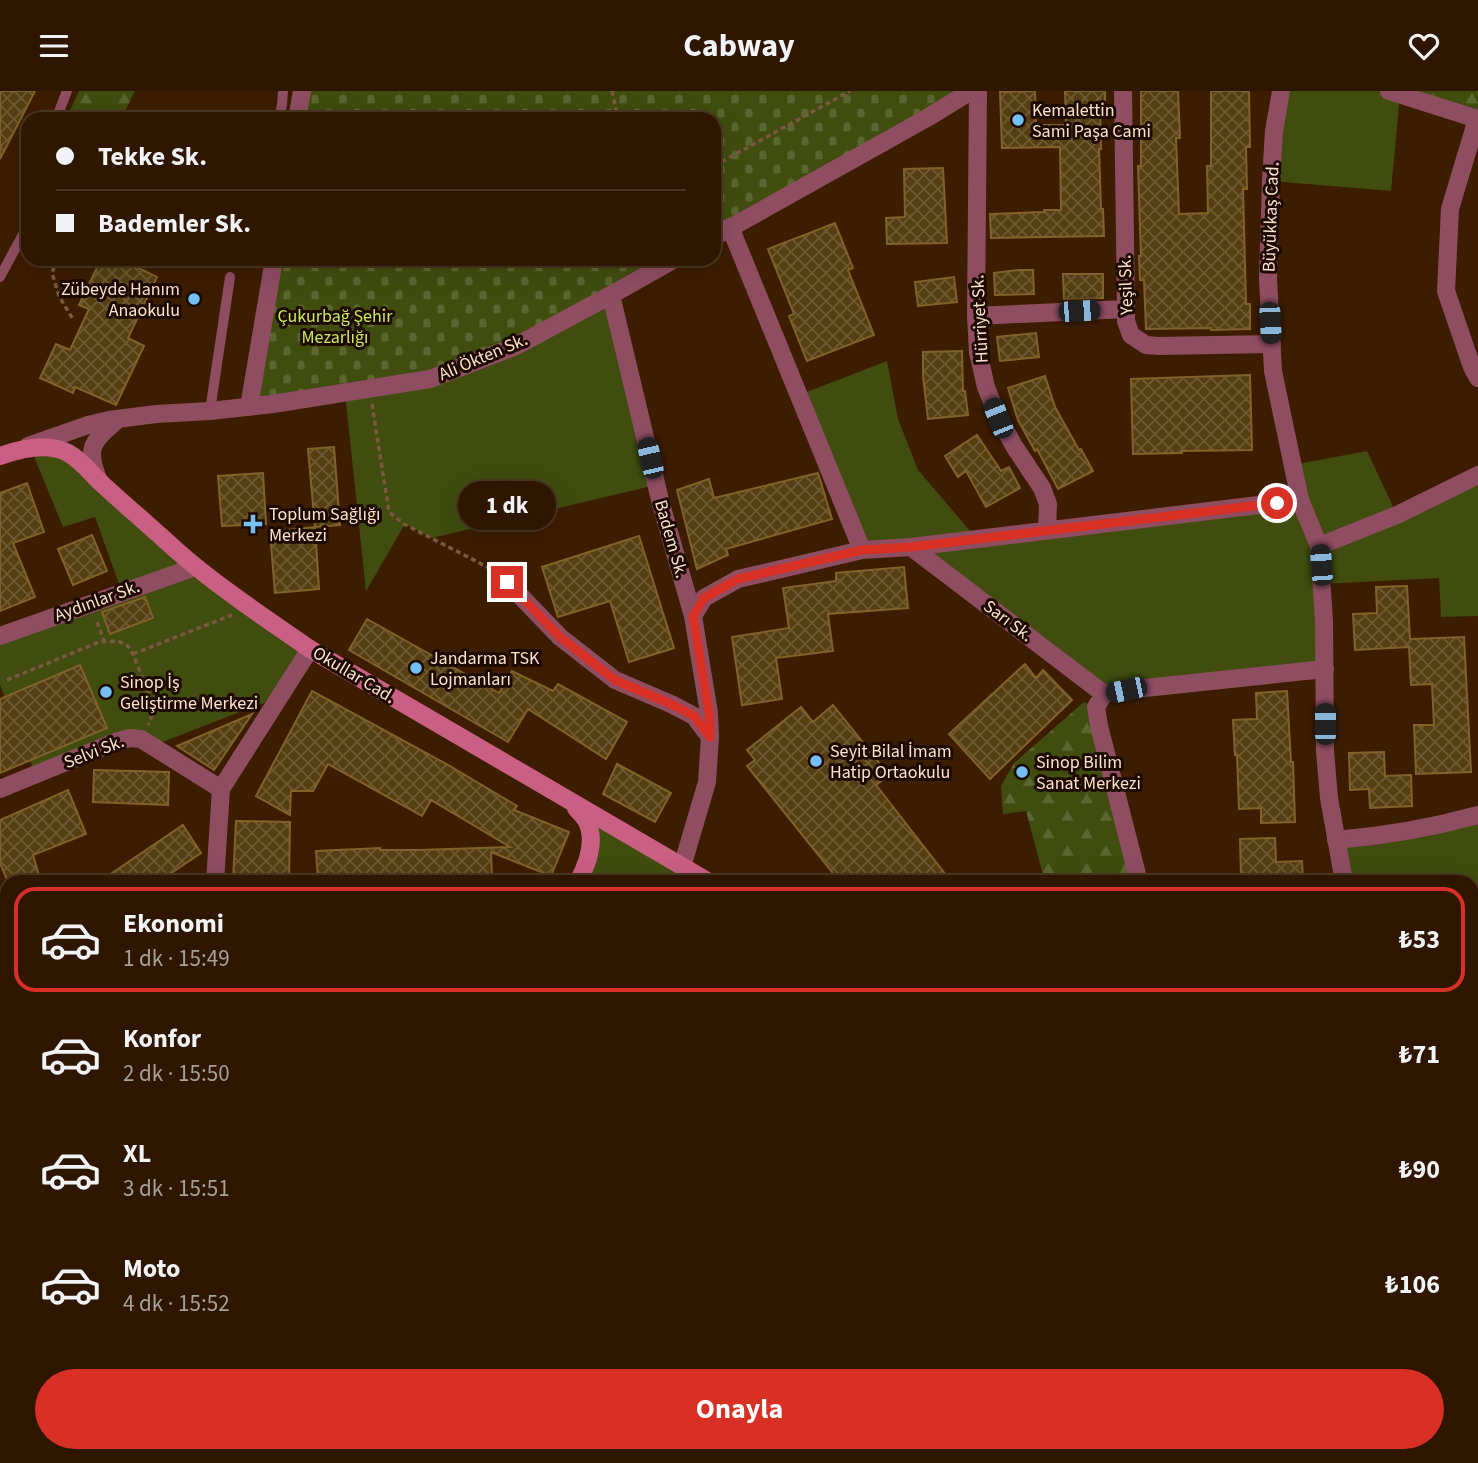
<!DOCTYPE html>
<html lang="tr">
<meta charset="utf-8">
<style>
body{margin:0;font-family:"Source Sans 3",sans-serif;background:#361f0a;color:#f1f3f6;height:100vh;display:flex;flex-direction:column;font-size:26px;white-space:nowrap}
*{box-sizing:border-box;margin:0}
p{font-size:23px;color:#a79f99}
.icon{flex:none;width:38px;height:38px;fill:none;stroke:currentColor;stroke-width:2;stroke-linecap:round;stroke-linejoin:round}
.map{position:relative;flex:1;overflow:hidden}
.drawer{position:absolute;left:0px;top:784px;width:1479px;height:588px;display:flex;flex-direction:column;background:#2e1600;border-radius:21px 21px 0 0;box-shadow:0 7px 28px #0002,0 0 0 2px #493522}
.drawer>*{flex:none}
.hud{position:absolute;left:21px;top:21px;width:700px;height:154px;border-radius:21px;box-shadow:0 7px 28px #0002,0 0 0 2px #493522;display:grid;align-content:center;height:154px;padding:0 35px;background:#2e1600}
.end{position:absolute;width:32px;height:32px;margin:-16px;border:9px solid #d93025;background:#fff;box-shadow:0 0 0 4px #fff}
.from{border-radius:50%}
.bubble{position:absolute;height:49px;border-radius:24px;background:#2e1600;box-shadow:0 7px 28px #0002,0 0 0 2px #493522;font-size:23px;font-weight:700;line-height:49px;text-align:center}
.car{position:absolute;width:21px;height:42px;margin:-21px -10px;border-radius:9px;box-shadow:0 0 5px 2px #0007;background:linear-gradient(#222 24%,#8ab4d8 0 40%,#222 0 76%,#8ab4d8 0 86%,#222 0)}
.hud b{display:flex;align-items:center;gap:24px;height:66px;font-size:26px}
.hud b+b{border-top:2px solid #493522}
.hud i{width:18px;height:18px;background:#f1f3f6}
ul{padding:12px 0 0;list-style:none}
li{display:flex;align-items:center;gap:21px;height:105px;margin:0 14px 10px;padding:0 21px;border:4px solid transparent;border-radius:21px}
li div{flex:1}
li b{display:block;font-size:26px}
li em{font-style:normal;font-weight:700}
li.selected{border-color:#d93025}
li>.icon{width:63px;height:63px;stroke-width:1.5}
.action{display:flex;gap:14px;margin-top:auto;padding:14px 35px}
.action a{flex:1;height:80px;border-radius:42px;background:#d93025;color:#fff;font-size:28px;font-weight:700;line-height:80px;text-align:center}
header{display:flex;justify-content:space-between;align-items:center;height:91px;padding:0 35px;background:#2e1600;font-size:32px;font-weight:700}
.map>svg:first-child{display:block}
.green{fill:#404d0e}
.forest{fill:url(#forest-firs)}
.cemetery{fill:url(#cemetery-stones)}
.building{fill:url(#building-cross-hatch);stroke:#816229;stroke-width:2}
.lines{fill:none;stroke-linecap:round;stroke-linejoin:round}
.path{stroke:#795a3f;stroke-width:3.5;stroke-dasharray:5 3.5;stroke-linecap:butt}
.service{stroke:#8f4d62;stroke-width:10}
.minor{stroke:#8f4d62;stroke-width:18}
.tertiary{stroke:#8f4d62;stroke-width:18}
.secondary{stroke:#c95f83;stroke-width:18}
.route{stroke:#d93025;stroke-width:9}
.poi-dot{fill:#74c0f6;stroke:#1c0a00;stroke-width:2.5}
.labels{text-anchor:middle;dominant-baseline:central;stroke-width:6;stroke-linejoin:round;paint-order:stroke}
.poi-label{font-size:18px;fill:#fde2cc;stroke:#1c0a00;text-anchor:start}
.street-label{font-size:18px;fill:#fde2cc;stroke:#1c0a00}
.park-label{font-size:18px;fill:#caea57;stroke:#1c0a00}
</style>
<header><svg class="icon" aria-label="menu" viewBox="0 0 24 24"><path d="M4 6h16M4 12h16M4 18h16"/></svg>Cabway<svg class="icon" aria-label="heart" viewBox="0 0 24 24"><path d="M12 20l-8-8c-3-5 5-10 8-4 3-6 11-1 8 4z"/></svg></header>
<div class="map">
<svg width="1478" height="1372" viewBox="0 0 1478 1372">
<defs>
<pattern id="forest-firs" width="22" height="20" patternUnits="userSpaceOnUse" patternTransform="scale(1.75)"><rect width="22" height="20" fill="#404d0e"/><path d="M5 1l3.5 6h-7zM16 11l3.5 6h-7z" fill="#5c6630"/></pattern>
<pattern id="cemetery-stones" width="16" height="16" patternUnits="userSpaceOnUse" patternTransform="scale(1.75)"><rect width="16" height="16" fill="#404d0e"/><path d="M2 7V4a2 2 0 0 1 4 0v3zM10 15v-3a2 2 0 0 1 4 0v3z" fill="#5c6630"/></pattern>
<pattern id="building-cross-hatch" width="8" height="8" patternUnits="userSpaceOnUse" patternTransform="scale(1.75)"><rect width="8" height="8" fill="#553e12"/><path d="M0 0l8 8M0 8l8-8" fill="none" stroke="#6e5a33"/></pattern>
</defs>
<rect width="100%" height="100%" fill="#3d1d00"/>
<!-- green -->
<path class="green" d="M1281,0H1389L1400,4L1391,100L1271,90Z
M611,204L656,394L432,447L405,433L366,500L345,302Z
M887,270L898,328L918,379L977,448L1300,409L1293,374L1367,360L1397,424L1478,384V525L1441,526L1439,487L1322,493L1325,578L1104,603L911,456L862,459L799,304Z
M31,358H51L310,558L279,606L152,655L141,648L35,685L30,669L0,594V545L122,501L95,426L63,436Z
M1478,724V1182L1472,1179V791H1344L1336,749Z
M587,731L709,791H578Z
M500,1365H678L680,1372H501Z
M1202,1365H1382V1372H1203Z"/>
<!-- forest -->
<path class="forest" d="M79,0H135L121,28H66Z
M1389,0H1478V29Z
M1084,611L1096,616L1139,791H1045L1026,720L1003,723L1001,695L1014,672Z"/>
<!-- cemetery -->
<path class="cemetery" d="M302,0H971L714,146V28H297Z
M274,168H675L471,273L249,316Z"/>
<!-- building -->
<path class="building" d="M0,0H35L0,68Z
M1035,0L1036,34H1066L1065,0H1105V17H1100L1101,58H1099L1101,118H1103L1104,145L991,147L990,123L1044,121V119H1061L1060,56L1002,57L1000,1Z
M1141,0H1178L1180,47H1176L1179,123L1208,122L1207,75H1211V0H1249L1250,56H1246L1247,98H1243L1246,213H1250V238L1211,239V237L1146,238L1144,189H1140L1139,165H1141L1138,75H1141Z
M943,77L947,152L887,153L886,127L905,126L904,78Z
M835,132L853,177L848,179L874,244L807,270L789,225L794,223L768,158Z
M101,168H120L157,186L128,247L144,255L116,314L75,296L73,302L40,287L56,253L70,259L89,218L79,214Z
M1018,179H1033L1034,203L995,204L994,182Z
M1063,183H1103V207L1064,208Z
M954,186L957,211L918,215L915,191Z
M1036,242L1039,266L1000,270L997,246Z
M962,260L963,300H965L968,324L928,328L923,285V261Z
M1250,284L1252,359L1182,360V362L1133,363L1131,288Z
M1045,285L1055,316L1079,359L1081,358L1093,380L1058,398L1037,358L1035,360L1018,329L1008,297Z
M977,344L1001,380L1009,376L1020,397L986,416L966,380L958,386L945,365Z
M334,356L340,434L315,436L308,358Z
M263,382L266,433L222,435L218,385Z
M818,382L832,428L726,458L728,464L697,478L677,399L709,388L714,407Z
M27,392L44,441L13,452L35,506L0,520V402Z
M315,436L319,498L275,502L270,441Z
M92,444L107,480L73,494L58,458Z
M639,445L674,557L629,571L610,510L558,526L542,476Z
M904,476L908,517L828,523L833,560L776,567L782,608L742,614L732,546L789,537L783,497L836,490V482Z
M1407,495L1410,548L1464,546L1471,681L1416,683L1414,634H1434L1432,593L1411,594L1409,556L1355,559L1353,523L1377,522L1376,496Z
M145,506L153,527L110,543L102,521Z
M367,528L499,602L512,580L553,600L558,593L627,631L606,668L528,618L508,651L349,559Z
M1025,573L1036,587L1043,579L1072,609L990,688L949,643Z
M80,574L107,637L0,682V608Z
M312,600L450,675L517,715L514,719L569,741L551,785L491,761L492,787L391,789V787L318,790L316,760L380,757V759H419L510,756L431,709L422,725L328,673L313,700H291L290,724L256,705Z
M1287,600L1291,671H1293L1295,731L1261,732V717L1239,718L1237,664H1235L1233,629L1257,628L1256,602Z
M833,614L889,684L876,694L946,784L937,791H840L747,675L755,669L747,659L801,616L813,631Z
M252,623L214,679L177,655Z
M1384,661L1385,685L1411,684L1412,715L1370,717L1369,698L1350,699L1349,662Z
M617,673L671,702L655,731L603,703Z
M94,679L169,681L168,714L93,711Z
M68,699L86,743L33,764L41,791H8L0,772V729Z
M236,730L290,731L289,791L233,789Z
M183,734L201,762L158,791H99Z
M1275,747L1276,771L1302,770L1303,791H1261V784H1241L1240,748Z"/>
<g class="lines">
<!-- path -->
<path class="path" d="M612,0L618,28
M714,75L850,0
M57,168L52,182L59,205L74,230
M372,313L389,421L404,433L495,480
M97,531L104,550
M133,563L232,524
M7,589L99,551L118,550L128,555L133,563L147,599L153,616L152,625L148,634
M640,1372L641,1365"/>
<!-- service -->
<path class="service" d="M56,28L67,0
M279,28L282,14L283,0
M0,186L28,134
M210,320L230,186"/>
<!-- minor -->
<path class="minor" d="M978,0L976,225L978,261L986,296L998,326L1014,355L1042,397L1048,413L1047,439
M1123,0L1126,218V230L1131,244L1146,254L1159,255L1272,253
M1389,0L1477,28L1450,118L1446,200L1472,276L1478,287
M730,136L862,459
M611,204L661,413L693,525L709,622L710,646L707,691L682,776
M976,225L1126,218
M1319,455L1397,424L1478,384
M911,456L1104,603
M507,491L560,546L615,589L671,613L694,625L710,646
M693,525L704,507L738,488L862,459L911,456L1300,409
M0,545L195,476
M0,698L115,651L130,647L141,648L221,698
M1336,749C1384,745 1431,737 1478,724
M215,791L221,698L310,558
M1139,791L1099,635L1096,616L1104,603L1126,599L1325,578
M1472,1000L1478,999
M0,1122L7,1119
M0,1136L7,1160
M1472,1179L1478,1182
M1472,1324L1474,1297L1478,1280
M120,1365V1372
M945,1365L947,1372
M0,1371L3,1372
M843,1372L846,1365
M1290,1372L1291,1368L1295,1365"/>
<!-- tertiary -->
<path class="tertiary" d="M1281,0L1274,40L1271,90L1268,188L1273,280L1300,409L1319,455L1324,530L1325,660L1329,707L1344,791
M297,28L302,0
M714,146L927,27L971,0
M249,316L274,168
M28,355L88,334L109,329L156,323L210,320L273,313L430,288L516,255L611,204L675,168
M99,390C85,357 92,351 117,329"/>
<!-- secondary -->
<path class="secondary" d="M0,365C20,358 48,351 68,362C81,369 90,381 100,391C125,414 151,436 176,459C218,496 264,526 310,558L709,791
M576,717C579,721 585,726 587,731C596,750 587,774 578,791
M0,875L7,872
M1100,1365L1101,1372"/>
</g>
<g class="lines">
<!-- route -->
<path class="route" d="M507,491L560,546L615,589L671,613L694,625L710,646L709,622L693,525L704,507L738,488L862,459L911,456L1277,412"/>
</g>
<!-- markers -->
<g class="poi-dot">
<circle cx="1018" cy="29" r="7"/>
<circle cx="194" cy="208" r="7"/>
<path d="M249.5 422.5h7v7h7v7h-7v7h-7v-7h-7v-7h7z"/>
<circle cx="416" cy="577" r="7"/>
<circle cx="106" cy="601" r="7"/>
<circle cx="816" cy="670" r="7"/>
<circle cx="1022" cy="681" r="7"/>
</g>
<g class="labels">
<!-- poi labels -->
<g class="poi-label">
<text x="1032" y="19">Kemalettin<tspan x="1032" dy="21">Sami Paşa Cami</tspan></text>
<text x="180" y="198" text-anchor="end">Zübeyde Hanım<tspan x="180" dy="21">Anaokulu</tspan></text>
<text x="269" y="423">Toplum Sağlığı<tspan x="269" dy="21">Merkezi</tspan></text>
<text x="430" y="567">Jandarma TSK<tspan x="430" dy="21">Lojmanları</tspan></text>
<text x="120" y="591">Sinop İş<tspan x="120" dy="21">Geliştirme Merkezi</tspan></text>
<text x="830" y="660">Seyit Bilal İmam<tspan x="830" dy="21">Hatip Ortaokulu</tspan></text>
<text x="1036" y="671">Sinop Bilim<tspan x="1036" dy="21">Sanat Merkezi</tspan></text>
</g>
<!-- street labels -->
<g class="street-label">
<text transform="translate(1271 126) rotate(-88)">Büyükkaş Cad.</text>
<text transform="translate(1126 194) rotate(-92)">Yeşil Sk.</text>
<text transform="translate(980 228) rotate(-93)">Hürriyet Sk.</text>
<text transform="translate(483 266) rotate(-23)">Ali Ökten Sk.</text>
<text transform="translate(671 448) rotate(74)">Badem Sk.</text>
<text transform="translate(97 510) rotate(-20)">Aydınlar Sk.</text>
<text transform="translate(1008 530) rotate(37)">Sarı Sk.</text>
<text transform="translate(354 584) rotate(31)">Okullar Cad.</text>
<text transform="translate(94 661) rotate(-21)">Selvi Sk.</text>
</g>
<!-- park labels -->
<g class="park-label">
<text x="335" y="225">Çukurbağ Şehir<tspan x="335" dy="21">Mezarlığı</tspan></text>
</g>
</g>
</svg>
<i class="end from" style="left:1277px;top:412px"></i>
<i class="end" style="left:507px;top:491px"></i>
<div class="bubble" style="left:458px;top:390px;width:98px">1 dk</div>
<i class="car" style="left:1079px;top:220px;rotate:87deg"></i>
<i class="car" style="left:1270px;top:232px;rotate:177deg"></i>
<i class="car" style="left:998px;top:327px;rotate:338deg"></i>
<i class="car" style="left:650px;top:367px;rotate:347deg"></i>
<i class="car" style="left:1321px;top:474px;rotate:356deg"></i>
<i class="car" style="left:1126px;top:599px;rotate:258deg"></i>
<i class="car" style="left:1325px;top:633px;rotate:0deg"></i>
<div class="hud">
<b><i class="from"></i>Tekke Sk.</b>
<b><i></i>Bademler Sk.</b>
</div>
<section class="drawer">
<ul>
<li class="selected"><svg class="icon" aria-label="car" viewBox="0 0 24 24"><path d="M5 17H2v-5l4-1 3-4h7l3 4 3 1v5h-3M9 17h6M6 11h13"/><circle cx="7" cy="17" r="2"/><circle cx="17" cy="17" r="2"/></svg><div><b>Ekonomi</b><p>1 dk · 15:49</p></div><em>₺53</em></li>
<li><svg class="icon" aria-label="car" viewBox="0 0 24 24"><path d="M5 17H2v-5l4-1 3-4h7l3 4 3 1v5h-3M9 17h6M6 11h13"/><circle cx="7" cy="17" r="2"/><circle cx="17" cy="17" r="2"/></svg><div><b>Konfor</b><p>2 dk · 15:50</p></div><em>₺71</em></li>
<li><svg class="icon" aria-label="car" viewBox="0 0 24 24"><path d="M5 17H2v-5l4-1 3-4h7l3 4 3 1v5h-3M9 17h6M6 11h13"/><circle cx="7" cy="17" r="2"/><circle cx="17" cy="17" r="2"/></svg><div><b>XL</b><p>3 dk · 15:51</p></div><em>₺90</em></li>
<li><svg class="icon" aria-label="car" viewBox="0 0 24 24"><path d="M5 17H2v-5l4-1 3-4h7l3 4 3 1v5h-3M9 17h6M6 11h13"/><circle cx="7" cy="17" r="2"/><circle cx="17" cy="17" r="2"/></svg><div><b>Moto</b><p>4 dk · 15:52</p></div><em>₺106</em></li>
</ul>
<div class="action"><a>Onayla</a></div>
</section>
</div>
